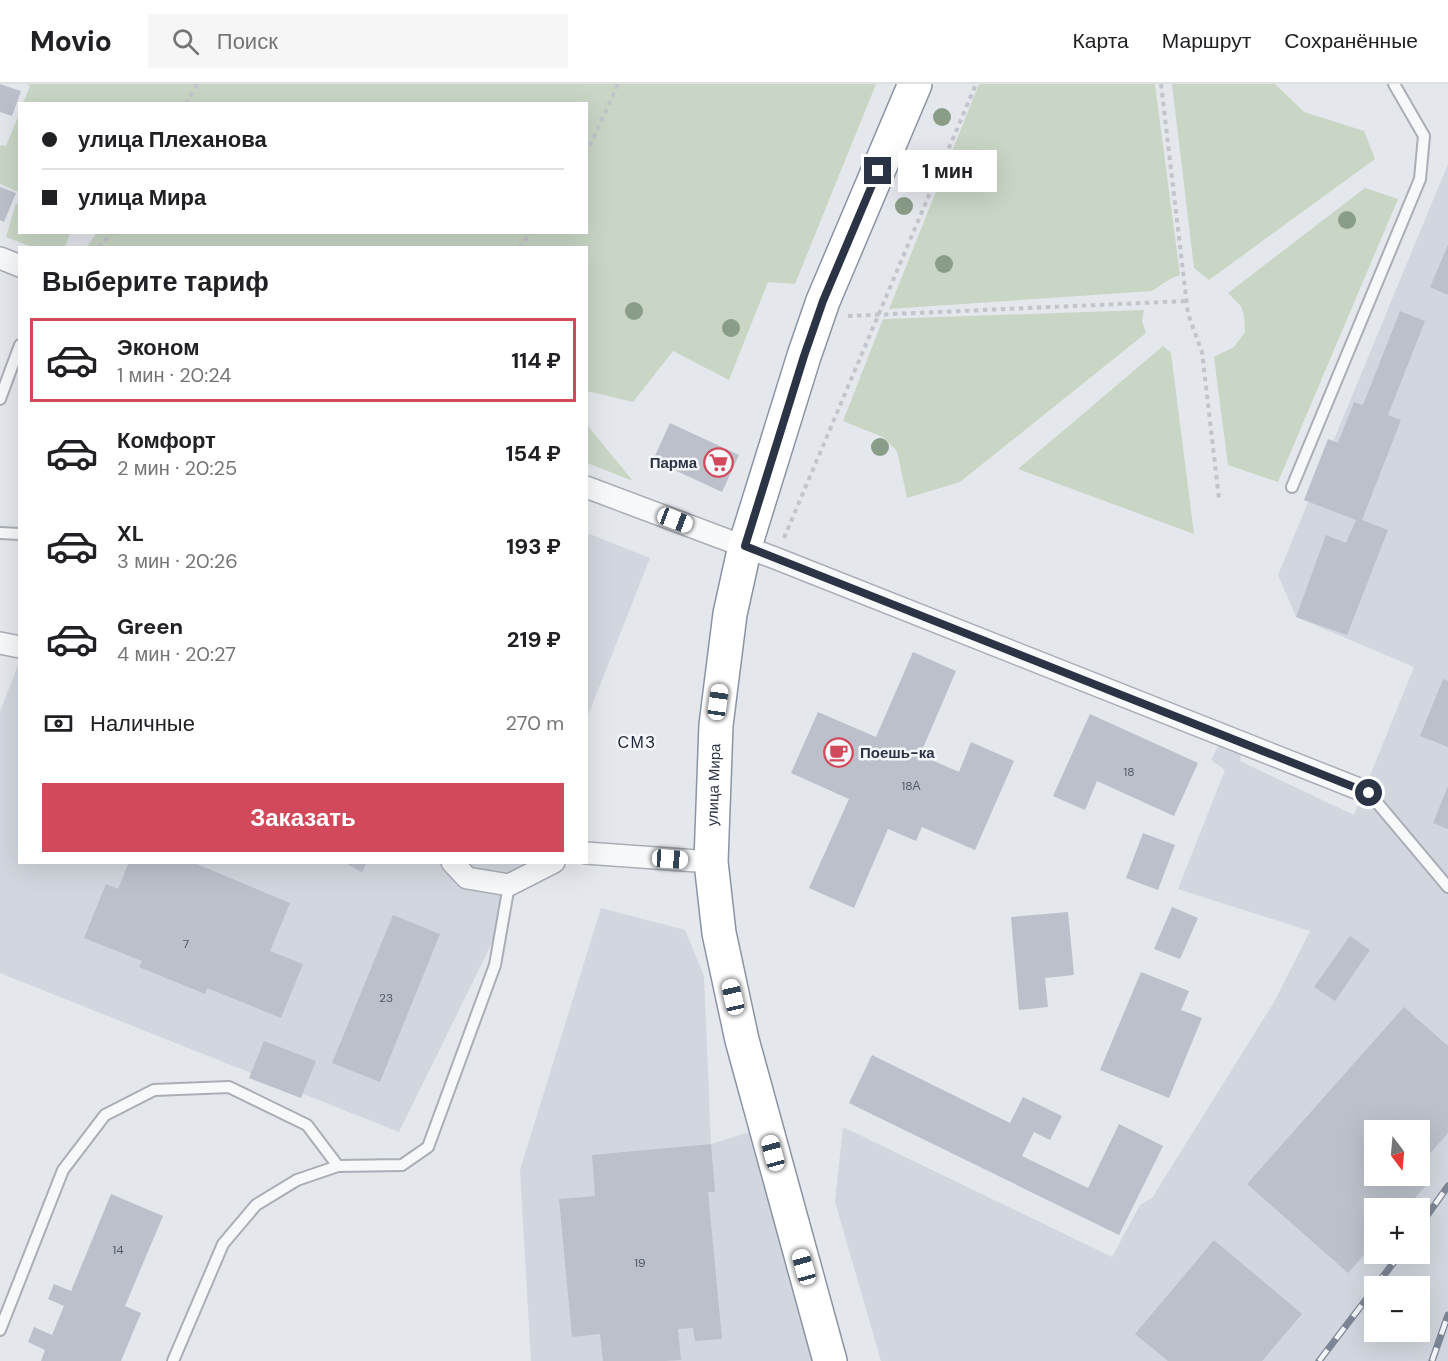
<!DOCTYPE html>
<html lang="ru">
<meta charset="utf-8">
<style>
body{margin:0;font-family:"DM Sans",sans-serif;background:#f6f6f6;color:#202124;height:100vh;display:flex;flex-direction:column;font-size:22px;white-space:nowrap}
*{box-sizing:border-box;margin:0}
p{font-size:20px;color:#757577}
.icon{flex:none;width:33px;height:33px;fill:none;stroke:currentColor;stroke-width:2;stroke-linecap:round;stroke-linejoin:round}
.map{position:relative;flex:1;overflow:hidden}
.drawer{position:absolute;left:18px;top:162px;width:570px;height:618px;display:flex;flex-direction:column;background:#fff;border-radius:0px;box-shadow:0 6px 24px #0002}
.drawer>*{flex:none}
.guide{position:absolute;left:18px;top:18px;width:570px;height:132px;border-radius:0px;box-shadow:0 6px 24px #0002;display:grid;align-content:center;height:132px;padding:0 24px;background:#fff}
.needle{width:39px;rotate:164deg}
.fabs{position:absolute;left:1364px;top:1036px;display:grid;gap:12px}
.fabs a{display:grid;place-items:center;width:66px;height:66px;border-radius:0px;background:#fff;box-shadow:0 6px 24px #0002;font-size:30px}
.end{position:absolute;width:27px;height:27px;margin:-14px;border:8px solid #2b3445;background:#fff;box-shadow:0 0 0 3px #fff}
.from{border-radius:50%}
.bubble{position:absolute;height:42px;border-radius:0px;background:#fff;box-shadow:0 6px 24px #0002;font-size:20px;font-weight:700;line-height:42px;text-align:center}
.car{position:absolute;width:18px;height:36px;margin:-18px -9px;border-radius:8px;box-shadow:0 0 4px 2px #0007;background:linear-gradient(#fff 24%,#345 0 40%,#fff 0 76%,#345 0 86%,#fff 0)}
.guide b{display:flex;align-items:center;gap:21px;height:57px;font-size:22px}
.guide b+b{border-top:2px solid #e0e0e0}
.guide i{width:15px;height:15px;background:#202124}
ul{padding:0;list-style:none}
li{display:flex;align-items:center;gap:18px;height:84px;margin:0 12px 9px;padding:0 12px;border:3px solid transparent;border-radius:0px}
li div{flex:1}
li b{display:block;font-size:22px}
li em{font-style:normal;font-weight:700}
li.active{border-color:#d1495b}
li>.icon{width:54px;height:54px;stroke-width:1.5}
h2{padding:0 24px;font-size:27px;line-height:72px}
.pay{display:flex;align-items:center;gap:15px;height:66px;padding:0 24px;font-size:22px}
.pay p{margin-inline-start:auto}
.primary-button{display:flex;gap:12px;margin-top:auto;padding:12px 24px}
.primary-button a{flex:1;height:69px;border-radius:0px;background:#d1495b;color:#fff;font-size:24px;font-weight:700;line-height:69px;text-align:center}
header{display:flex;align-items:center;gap:36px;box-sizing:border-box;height:84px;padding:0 30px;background:#fff;border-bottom:2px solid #e0e0e0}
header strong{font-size:28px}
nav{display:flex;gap:33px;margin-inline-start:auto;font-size:21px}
.search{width:420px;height:54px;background:#f6f6f6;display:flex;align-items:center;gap:15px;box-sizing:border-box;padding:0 21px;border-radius:0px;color:#757577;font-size:22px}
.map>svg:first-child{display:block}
.built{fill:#d2d6de;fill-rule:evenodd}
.green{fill:#c9d6c5}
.building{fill:#bbc0ca}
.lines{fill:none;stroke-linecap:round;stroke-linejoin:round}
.service-casing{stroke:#a9aeb7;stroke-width:14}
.minor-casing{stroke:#a9aeb7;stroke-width:24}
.trunk-casing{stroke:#8b94a3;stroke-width:36}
.path{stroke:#c2c5cb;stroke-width:4;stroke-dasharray:4.5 4.5;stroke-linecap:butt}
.service{stroke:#f7f8fa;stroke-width:10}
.minor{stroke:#f7f8fa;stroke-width:21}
.trunk{stroke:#fff;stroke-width:33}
.rail-casing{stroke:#7d8696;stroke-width:7}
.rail{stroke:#f4f6f9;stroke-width:4.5;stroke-dasharray:14;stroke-linecap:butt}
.tree{fill:#899d89}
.route{stroke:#2b3445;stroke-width:8}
.labels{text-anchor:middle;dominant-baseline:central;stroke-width:5;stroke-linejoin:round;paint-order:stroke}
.number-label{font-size:12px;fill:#4f5766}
.poi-label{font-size:15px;font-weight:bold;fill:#2b3445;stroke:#f4f6f9;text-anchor:end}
.street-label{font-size:15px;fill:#2b3445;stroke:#f4f6f9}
.neighbourhood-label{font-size:16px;letter-spacing:1.5px;fill:#1d2536;stroke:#f4f6f9}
</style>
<header>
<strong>Movio</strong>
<div class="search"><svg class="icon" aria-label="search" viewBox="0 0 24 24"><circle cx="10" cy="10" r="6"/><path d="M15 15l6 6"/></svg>Поиск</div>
<nav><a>Карта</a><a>Маршрут</a><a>Сохранённые</a></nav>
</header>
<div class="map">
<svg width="1448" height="1277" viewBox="0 0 1448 1277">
<rect width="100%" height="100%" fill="#e4e7ec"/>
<!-- built -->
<path class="built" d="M1448,80V1277H881L835,1118L843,1043L1112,1173L1140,1121L1152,1114L1274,918L1310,847L1178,805L1225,686L1211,676L1219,660L1241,668L1240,677L1354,731L1414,583L1296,533L1278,491ZM1374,1047H1419V1092H1374ZM1374,1125H1419V1170H1374ZM1374,1203H1419V1248H1374Z
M587,449L650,474L587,634Z
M19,578L20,778L529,779L520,802L399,1048L0,889V628Z
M601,824L685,846L704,892L711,1060L750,1048L813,1277H531L520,1086Z"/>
<!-- green -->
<path class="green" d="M27,0H876L795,200L768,198L729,296L673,267L633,318L587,307L586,164L87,163L97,148H586V20L23,19L30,2Z
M979,0H1155L1180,191L1170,195L1152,207L889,225Z
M1172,0H1275L1304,28L1364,47L1375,75L1209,196L1194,184Z
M19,30V108L0,100V61L6,62Z
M1365,104L1398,115L1278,398L1228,381L1214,273L1234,263L1245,248L1244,232L1241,222L1228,209Z
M16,119L19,121L20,148L70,149L65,163H32L6,153Z
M1144,226L1142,237L1146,249L960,398L907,414L897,367L883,353L843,337L883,235Z
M1163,262L1171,269L1194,450L1018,385Z
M587,341L633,397L587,379Z"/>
<!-- building -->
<path class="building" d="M0,0L21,7L12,32L0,28Z
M0,103L16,109L4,138L0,136Z
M1448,161V211L1430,203Z
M1400,227L1425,237L1388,331L1401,336L1362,436L1388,446L1347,551L1296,533L1326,451L1346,459L1356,436L1304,416L1328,355L1338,359L1354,318L1363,321Z
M670,339L739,371L722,408L653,376Z
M913,568L956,587L920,671L959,688L971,658L1014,677L975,766L922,743L916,757L888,745L854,824L809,804L849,715L791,689L818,628L876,653Z
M1443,595L1448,597V663L1420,652Z
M1090,630L1198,679L1174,732L1097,697L1085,726L1053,712Z
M1448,702V745L1433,739Z
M1143,749L1175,761L1158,806L1126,794Z
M129,778H192L290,819L270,867L303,880L281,934L207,904L205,910L139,883L142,877L84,854L106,800L118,805Z
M348,778H367L362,788L347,780Z
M1172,823L1198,834L1180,875L1154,865Z
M1068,828L1074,891L1045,894L1048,923L1019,926L1011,833Z
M393,831L440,850L380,998L332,979Z
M1350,852L1370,866L1335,917L1314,903Z
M1141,888L1189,907L1181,926L1202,934L1169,1014L1100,986Z
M1404,923L1448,962V1049L1419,1082V1047H1374V1092H1419V1085L1431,1096L1405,1125H1374V1160L1348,1189L1247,1100Z
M264,957L316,977L301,1014L249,994Z
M872,971L1010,1039L1023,1013L1062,1032L1050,1056L1034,1048L1022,1072L1088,1104L1119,1040L1163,1062L1119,1151L849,1019Z
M711,1060L715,1108H708L722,1255L695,1257L693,1244L678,1245L681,1276L665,1277H603L600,1250L572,1253L559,1115L595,1112L592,1071Z
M111,1110L163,1132L125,1222L141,1229L121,1277H41L45,1266L28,1258L34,1243L52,1251L64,1222L48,1215L54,1200L71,1207Z
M1214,1156L1302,1230L1262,1277H1168L1135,1250Z"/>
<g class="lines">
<defs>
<path id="service" d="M0,315L20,261
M1292,403L1420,95L1424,52L1394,0
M0,449L20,450
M1369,709L1448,803
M0,1246L63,1086L105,1031L154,1006L229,1003L307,1041L338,1082
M173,1277L223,1160L256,1121L297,1096L338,1082L402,1081L428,1063L495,881L509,801"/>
<path id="minor" d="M0,174L20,182
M586,403L775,474L1369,709
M0,559L20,563
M586,769L711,778
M452,778L467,794L509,801L554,778"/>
<g id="trunk">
<path id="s1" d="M830,1277L742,956L719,849L711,778L716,641L730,530L745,462L804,272L823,217L915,0"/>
</g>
</defs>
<!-- service casing -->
<use href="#service" class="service-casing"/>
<!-- minor casing -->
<use href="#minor" class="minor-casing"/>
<!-- trunk casing -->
<use href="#trunk" class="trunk-casing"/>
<!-- path -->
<path class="path" d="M1161,0L1188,230L1202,268L1219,415
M186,20L197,0
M586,70L618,0
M99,164L112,148
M519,164L531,148
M848,232L1186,217
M784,454L976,0"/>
<!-- service -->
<use href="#service" class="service"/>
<!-- minor -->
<use href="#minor" class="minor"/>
<!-- trunk -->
<use href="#trunk" class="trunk"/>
<defs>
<path id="rail" d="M1419,1143L1448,1102
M1375,1203L1400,1170
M1319,1277L1374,1205
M1432,1277L1448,1231"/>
</defs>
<!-- rail casing -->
<use href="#rail" class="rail-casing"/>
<!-- rail -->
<use href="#rail" class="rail"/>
</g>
<!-- trees -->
<g class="tree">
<circle cx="942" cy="33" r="9"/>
<circle cx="926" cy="82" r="9"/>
<circle cx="904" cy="122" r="9"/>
<circle cx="1347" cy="136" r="9"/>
<circle cx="944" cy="180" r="9"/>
<circle cx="634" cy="227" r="9"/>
<circle cx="731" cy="244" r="9"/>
<circle cx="880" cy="363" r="9"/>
</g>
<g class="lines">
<!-- route -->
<path class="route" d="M878,87L823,217L804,272L745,462L1369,709"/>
</g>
<!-- icons -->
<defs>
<symbol id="supermarket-ring" viewBox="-11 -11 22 22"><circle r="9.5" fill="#f4f6f9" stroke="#d1495b" stroke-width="1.5"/><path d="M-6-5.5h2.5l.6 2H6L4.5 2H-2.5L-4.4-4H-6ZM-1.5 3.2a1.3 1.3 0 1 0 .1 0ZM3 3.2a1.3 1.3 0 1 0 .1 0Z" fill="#d1495b"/></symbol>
<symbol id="cafe-ring" viewBox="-11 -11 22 22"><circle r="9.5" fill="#f4f6f9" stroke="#d1495b" stroke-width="1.5"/><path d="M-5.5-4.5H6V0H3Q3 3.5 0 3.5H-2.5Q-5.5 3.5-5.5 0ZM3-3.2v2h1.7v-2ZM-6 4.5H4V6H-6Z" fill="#d1495b"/></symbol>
</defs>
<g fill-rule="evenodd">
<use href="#supermarket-ring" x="702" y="362" width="33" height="33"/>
<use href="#cafe-ring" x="822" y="652" width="33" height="33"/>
</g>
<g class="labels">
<!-- number labels -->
<g class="number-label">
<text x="1129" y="688">18</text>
<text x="911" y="702">18А</text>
<text x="186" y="860">7</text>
<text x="386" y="914">23</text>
<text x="118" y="1166">14</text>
<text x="640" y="1179">19</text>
</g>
<!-- poi labels -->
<g class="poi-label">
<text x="697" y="379">Парма</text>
<text x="860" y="669" text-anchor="start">Поешь-ка</text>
</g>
<!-- street labels -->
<g class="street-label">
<text stroke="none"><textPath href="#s1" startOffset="591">улица Мира</textPath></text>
</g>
<!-- neighbourhood labels -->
<g class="neighbourhood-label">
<text x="637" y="658">СМЗ</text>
</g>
</g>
</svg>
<div class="fabs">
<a><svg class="needle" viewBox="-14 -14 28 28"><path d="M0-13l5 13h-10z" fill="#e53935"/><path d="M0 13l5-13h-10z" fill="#757577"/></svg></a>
<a>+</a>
<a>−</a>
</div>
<i class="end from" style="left:1369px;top:709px"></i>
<i class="end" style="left:878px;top:87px"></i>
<div class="bubble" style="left:898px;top:66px;width:99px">1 мин</div>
<i class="car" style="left:675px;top:436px;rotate:111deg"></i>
<i class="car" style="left:718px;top:618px;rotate:8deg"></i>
<i class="car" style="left:670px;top:775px;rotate:94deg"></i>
<i class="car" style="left:733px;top:913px;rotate:347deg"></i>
<i class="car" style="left:773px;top:1069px;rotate:345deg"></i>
<i class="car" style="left:804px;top:1183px;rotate:344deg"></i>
<div class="guide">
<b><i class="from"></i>улица Плеханова</b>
<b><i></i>улица Мира</b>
</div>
<section class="drawer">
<h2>Выберите тариф</h2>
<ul>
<li class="active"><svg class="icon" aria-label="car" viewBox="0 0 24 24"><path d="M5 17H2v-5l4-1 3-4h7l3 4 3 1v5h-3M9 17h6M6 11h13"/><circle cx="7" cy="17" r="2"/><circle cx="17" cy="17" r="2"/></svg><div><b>Эконом</b><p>1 мин · 20:24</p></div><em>114 ₽</em></li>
<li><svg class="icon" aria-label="car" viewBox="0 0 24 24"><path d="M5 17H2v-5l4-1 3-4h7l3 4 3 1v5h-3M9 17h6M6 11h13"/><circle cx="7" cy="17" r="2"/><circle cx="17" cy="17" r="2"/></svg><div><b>Комфорт</b><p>2 мин · 20:25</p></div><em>154 ₽</em></li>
<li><svg class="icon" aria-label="car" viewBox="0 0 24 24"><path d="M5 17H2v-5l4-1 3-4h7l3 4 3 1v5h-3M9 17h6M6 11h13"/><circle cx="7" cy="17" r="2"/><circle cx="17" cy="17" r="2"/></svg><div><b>XL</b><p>3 мин · 20:26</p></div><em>193 ₽</em></li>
<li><svg class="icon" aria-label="car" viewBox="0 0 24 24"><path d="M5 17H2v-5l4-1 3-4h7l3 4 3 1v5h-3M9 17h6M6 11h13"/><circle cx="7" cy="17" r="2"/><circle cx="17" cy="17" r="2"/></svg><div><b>Green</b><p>4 мин · 20:27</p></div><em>219 ₽</em></li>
</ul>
<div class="pay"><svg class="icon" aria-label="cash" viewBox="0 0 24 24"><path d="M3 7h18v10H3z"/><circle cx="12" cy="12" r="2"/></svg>Наличные<p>270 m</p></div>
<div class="primary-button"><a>Заказать</a></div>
</section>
</div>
